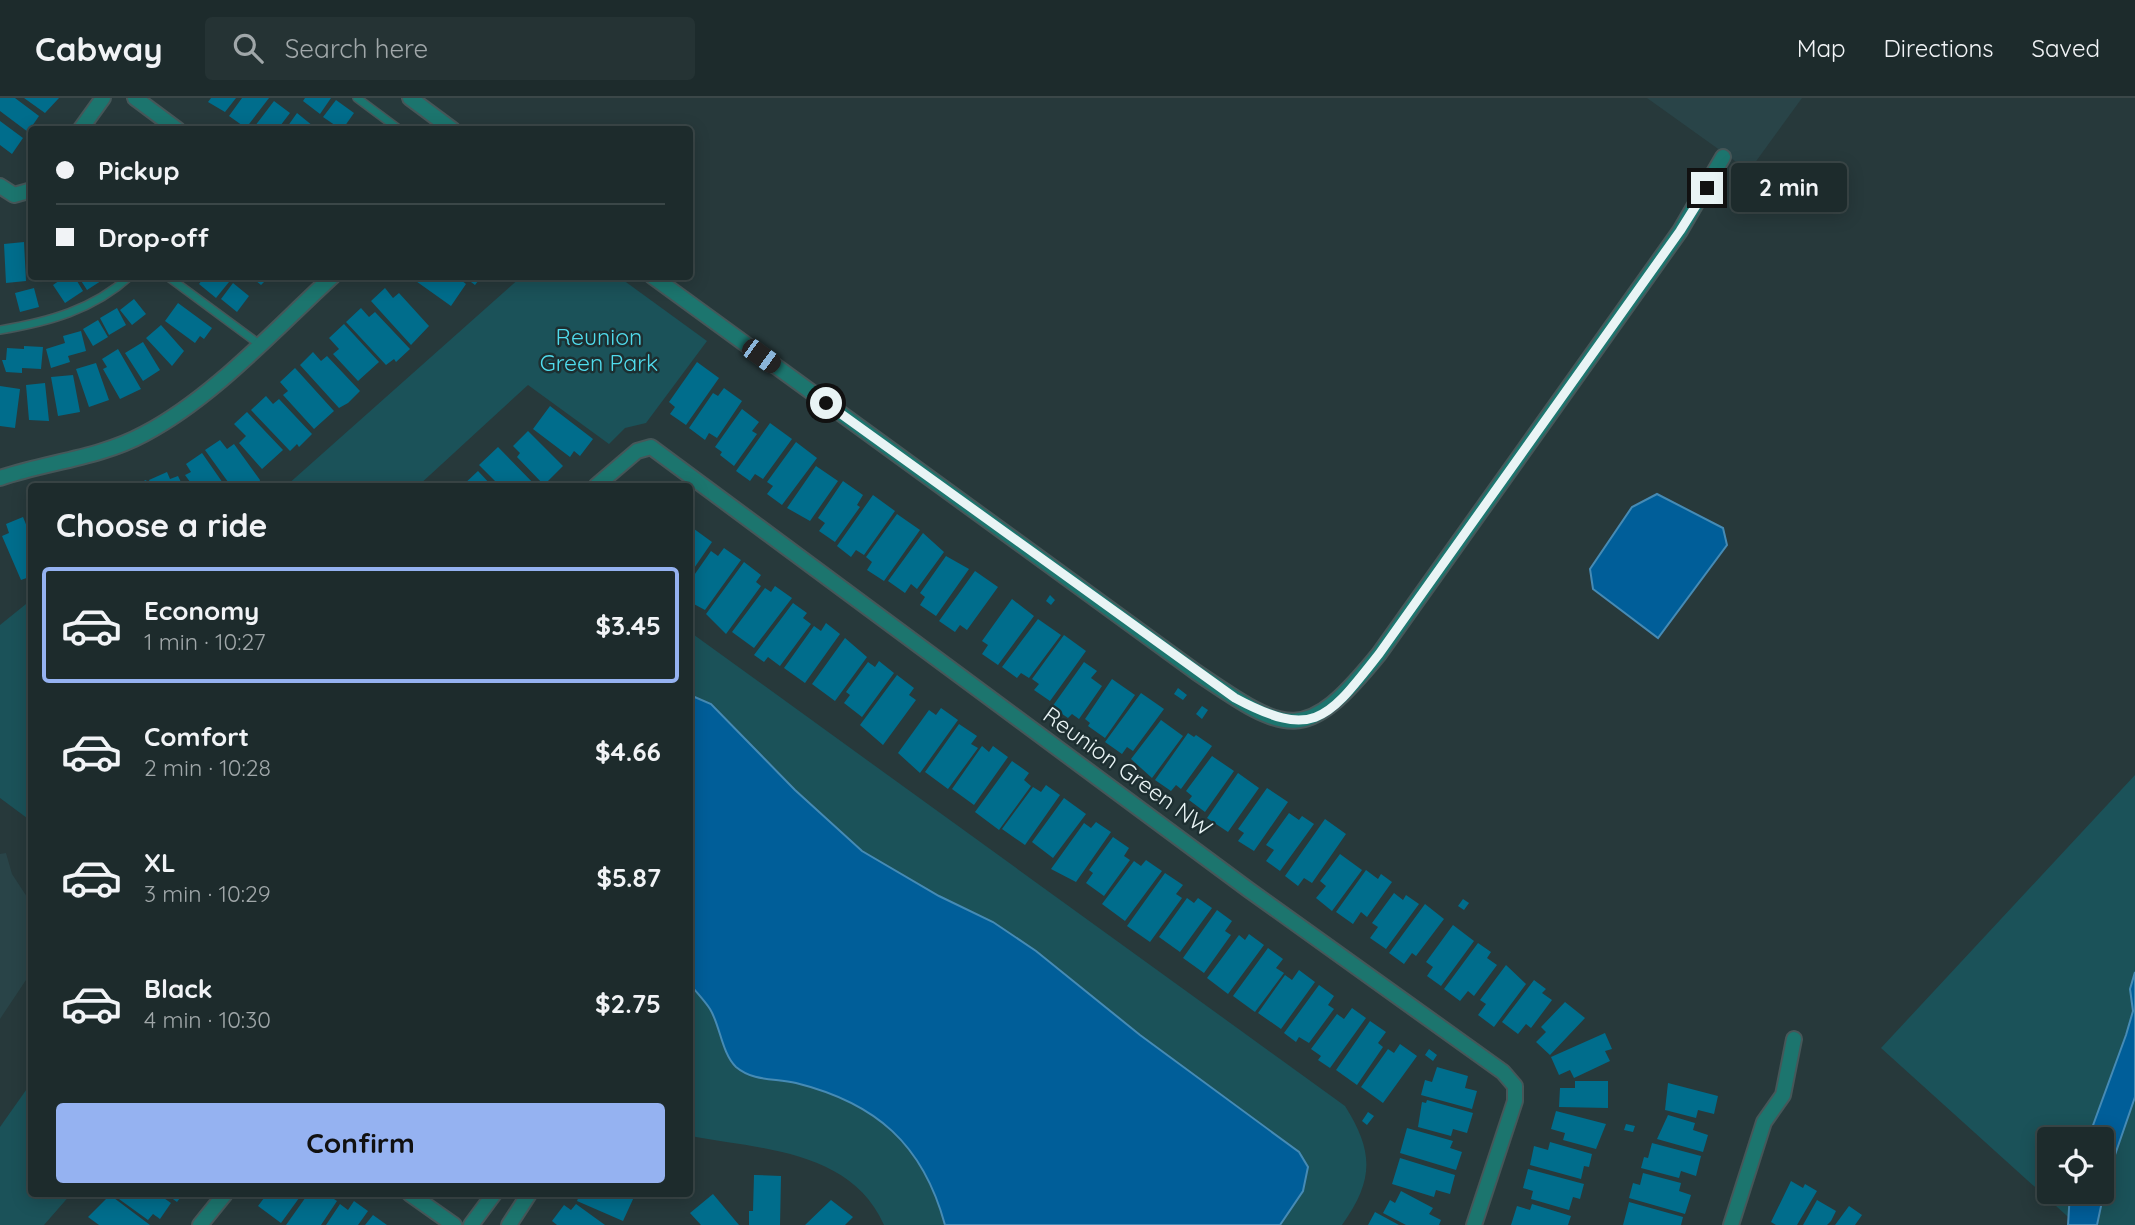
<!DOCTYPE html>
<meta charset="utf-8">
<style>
body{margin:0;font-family:Quicksand,sans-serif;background:#253334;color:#f1f3f6;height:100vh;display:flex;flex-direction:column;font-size:26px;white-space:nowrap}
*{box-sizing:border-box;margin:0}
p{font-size:23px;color:#a0a7a9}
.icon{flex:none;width:38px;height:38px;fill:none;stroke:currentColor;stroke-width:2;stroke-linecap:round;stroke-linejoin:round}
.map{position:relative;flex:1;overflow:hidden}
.details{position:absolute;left:28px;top:385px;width:665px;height:714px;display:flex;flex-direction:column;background:#1d2b2c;border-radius:7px;box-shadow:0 4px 18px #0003,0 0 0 2px #3b4748}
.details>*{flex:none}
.top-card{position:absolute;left:28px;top:28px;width:665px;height:154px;border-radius:7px;box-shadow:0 4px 18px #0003,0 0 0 2px #3b4748;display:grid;align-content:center;height:154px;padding:0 28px;background:#1d2b2c}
.tools{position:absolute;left:2037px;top:1029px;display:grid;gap:14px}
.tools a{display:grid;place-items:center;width:77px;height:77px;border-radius:7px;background:#1d2b2c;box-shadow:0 4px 18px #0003,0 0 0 2px #3b4748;font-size:35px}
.end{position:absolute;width:32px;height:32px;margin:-16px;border:9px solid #e9f4f5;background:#111;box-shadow:0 0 0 4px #111}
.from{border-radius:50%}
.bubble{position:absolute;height:49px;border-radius:7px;background:#1d2b2c;box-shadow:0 4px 18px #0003,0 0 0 2px #3b4748;font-size:23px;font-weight:700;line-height:49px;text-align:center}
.car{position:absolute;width:21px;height:42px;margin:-21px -10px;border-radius:9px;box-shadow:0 0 5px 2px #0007;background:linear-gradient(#222 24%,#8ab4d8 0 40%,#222 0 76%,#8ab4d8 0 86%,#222 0)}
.top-card b{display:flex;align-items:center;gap:24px;height:66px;font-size:26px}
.top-card b+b{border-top:2px solid #3b4748}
.top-card i{width:18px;height:18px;background:#f1f3f6}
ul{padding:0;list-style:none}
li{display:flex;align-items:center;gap:21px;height:116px;margin:0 14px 10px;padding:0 14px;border:4px solid transparent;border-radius:7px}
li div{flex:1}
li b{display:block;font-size:26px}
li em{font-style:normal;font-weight:700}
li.selected{border-color:#95b2f1}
li>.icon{width:63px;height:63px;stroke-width:1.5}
h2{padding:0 28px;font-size:32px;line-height:84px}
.cta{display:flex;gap:14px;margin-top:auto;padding:14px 28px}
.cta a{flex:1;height:80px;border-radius:7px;background:#95b2f1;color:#111;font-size:28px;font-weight:700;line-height:80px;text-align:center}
header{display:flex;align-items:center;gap:42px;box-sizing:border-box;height:98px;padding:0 35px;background:#1d2b2c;border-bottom:2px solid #3b4748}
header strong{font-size:33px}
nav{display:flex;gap:38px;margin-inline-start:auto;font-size:24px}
.search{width:490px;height:63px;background:#253334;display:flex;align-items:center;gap:18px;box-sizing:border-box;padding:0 24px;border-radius:7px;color:#a0a7a9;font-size:26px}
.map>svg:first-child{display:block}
.built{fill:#294448}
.green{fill:#1b5259;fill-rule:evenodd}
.water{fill:#005e99;stroke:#468bb5;stroke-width:2}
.building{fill:#006d8c}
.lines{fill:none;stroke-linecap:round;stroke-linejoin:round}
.lane-casing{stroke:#465759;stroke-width:10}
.street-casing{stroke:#465759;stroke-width:18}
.lane{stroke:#1c756e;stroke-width:7}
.street{stroke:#1c756e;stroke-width:14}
.route{stroke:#e9f4f5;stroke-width:9}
.labels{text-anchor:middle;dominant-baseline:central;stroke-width:5;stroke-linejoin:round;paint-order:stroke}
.park-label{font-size:23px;fill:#50dced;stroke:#1d2f31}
.street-label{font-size:23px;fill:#e9f4f5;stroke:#1d2f31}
</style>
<header>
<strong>Cabway</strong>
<div class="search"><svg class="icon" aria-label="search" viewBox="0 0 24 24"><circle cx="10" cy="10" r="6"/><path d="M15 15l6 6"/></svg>Search here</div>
<nav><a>Map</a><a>Directions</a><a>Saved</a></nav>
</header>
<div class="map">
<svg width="2135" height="1127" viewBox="0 0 2135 1127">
<rect width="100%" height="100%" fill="#27393b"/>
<!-- built -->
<path class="built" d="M1647,0H1802L1749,73Z
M6,755L12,776L31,805L32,873L0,921V756Z"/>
<!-- green -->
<path class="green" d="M521,179H619L707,243L646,325L625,330L609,346L528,287L418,388H286Z
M31,502V723L0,700V527Z
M690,534L1345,1008C1374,1054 1374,1082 1342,1127H884C851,1052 760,1051 690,1038Z
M2135,677V1127H2077L1881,950ZM2049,1041H2102V1094H2049Z
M31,985L32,1096H71L44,1127H0V1029Z"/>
<!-- water -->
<path class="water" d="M1657,396L1723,430L1727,447L1658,540L1593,491L1590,471L1632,409Z
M690,597L711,606L795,692L862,753L939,798L993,824L1036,853L1140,937L1299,1054L1308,1069L1303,1093L1280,1127H945C923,1046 876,1005 796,985C775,980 754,984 736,969C722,956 720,927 710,911C704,902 696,894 690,886Z
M2135,874V999L2107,1080L2097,1127H2068L2070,1094H2102V1041H2088L2126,937L2133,913L2130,891Z"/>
<!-- building -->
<path class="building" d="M0,0H15L39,18L28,34L0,13Z
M24,0H59L45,15Z
M211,0H236L225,14L208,4Z
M242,0H269L246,30L229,18Z
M305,0H331L320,16L303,3Z
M336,2L354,15L342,32L323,19Z
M274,3L290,15L277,32H252Z
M297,15L313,28L310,32H285Z
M0,23L23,40L12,56L0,47Z
M24,144L26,183L6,185L4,146Z
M66,178H74L83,193L65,205L53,187Z
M78,178H102L104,181L87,192Z
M205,178H223L229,184L216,200L199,186Z
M250,178H270L261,187Z
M414,178H456L466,186L451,208L413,181Z
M463,178H482L475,187Z
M233,185L249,198L237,214L221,201Z
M34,190L39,209L20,214L15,195Z
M385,190L393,200L399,195L429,228L411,247L371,203Z
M134,201L146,216L132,227L120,212Z
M178,205L212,230L204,241L200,238L195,245L165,223Z
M117,210L126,227L109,237L100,220Z
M361,210L369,219L375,214L410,251L396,264L394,261L386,267L346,224Z
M98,222L108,239L93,248L83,231Z
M344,226L379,264L358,283L333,256L339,251L329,240Z
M161,227L184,253L172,268L146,240Z
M81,233L86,253L68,258L70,264L51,270L46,251L65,245L63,238Z
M143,244L160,272L143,283L125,255Z
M24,248L43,249L41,271L22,270V275L6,274L2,262H6L7,250L24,251Z
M118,251L141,291L120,301L103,271L107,269L102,261Z
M313,254L321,263L327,258L360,293L348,305L339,310L300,267Z
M697,264L719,280L686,327L670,316L675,309L669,304Z
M96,265L109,302L89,309L76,271Z
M295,270L334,313L314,331L283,297L288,293L280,284Z
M73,277L80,314L58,318L51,279Z
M45,285L49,323L29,322L26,287Z
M0,288L20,291L15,330L0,328Z
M724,290L742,303L717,340L709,335L705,342L689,330L713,295L718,298Z
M266,298L273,306L279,301L312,336L299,349L297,346L290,353L251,312Z
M550,308L593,341L580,358L574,353L570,359L533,331Z
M742,311L759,324L752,333L757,336L734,368L720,357L722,354L715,349Z
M247,314L283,352L262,371L239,345L246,338L234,326Z
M770,325L792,341L763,381L755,376L750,383L736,373Z
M528,333L563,368L544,387L517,359L520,355L513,348Z
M220,342L227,351L234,346L260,382L259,387L231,388L205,352Z
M796,344L817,360L782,407L767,396L773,388L767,384Z
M498,349L536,388H500L479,367Z
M202,355L225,388H193L185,377L191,374L186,366Z
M816,368L838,383L810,423L787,410Z
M478,373L492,388H462Z
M167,374L170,381L178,378L183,388H152L149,382Z
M146,382L149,388H132Z
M843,383L863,397L857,407L860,409L835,444L819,433L825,425L818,420Z
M873,397L895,413L864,457L856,452L851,459L837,448Z
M897,416L920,432L884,483L867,472L872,464L866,459Z
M23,419L32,441V478L21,482L2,438L9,435L6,426Z
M690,428L712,444L690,476Z
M923,435L944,454L917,491L911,486L905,495L888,483Z
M724,450L741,462L705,512L690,504V483L711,453L718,458Z
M946,458L969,471L936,518L920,507L925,499L920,495Z
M744,464L761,477L756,484L761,488L726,536L706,516Z
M975,473L998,489L967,532L960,527L955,534L939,523Z
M775,488L792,500L754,550L732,534L765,490L771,494Z
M1050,497L1055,502L1051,507L1046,503Z
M1012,501L1034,518L998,567L982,556L988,547L982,543Z
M793,505L807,515L803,520L811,526L780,568L768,559L764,564L754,557Z
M1038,521L1061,537L1029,580L1021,575L1017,580L1002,569Z
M826,525L840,536L805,585L784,570L814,528L821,533Z
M1064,537L1086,553L1050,603L1034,592L1039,586L1032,581Z
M845,540L867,559L835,603L812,586Z
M879,563L894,575L862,619L844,605L850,597L846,594L868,564L875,569Z
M1084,564L1097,573L1091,580L1102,588L1079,621L1072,616L1068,620L1052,609Z
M897,577L914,590L909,597L916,602L883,647L860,627Z
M1112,581L1135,597L1105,640L1088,628L1090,625L1085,621Z
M1178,590L1187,597L1183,602L1174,596Z
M1141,595L1164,611L1133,653L1127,649L1122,656L1105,644Z
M1202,608L1208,612L1202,621L1196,616Z
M941,610L958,622L920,675L898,655L929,612L936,617Z
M1161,622L1183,638L1152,680L1131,661Z
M959,626L977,638L971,646L978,650L948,691L925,674Z
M1188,635L1194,639L1196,637L1212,648L1181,691L1176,687L1171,693L1155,682Z
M982,648L989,654L993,648L1008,659L974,707L952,691Z
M1212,658L1234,673L1205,714L1189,702L1192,698L1186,693Z
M1012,663L1029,675L1024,682L1031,688L999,732L975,714Z
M1238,675L1259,690L1228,734L1207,720Z
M1046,687L1060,697L1025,747L1002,731L1033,689L1041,694Z
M1267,690L1288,704L1254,753L1238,743L1244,735L1238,731Z
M1064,700L1086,716L1053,760L1032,744Z
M1289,715L1299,722L1302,718L1314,726L1280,773L1266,763L1274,752L1266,747Z
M1325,721L1346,736L1312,785L1304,780L1298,788L1285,778Z
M1096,724L1111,734L1076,784L1051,771L1084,725L1091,730Z
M1113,739L1129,750L1124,758L1130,762L1104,798L1086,785L1093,775L1089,772Z
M1340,756L1362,772L1332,813L1316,800L1326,788L1320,783Z
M1146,762L1162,773L1125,823L1102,806L1134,763L1141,768Z
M1366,772L1378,781L1381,776L1392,784L1367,819L1361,814L1353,826L1336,814Z
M1165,775L1183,787L1176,796L1182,800L1150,844L1127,828Z
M1394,795L1403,802L1406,797L1419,806L1386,851L1370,840L1378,829L1372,825Z
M1187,800L1194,805L1198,800L1212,810L1180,854L1159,839Z
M1463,801L1469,805L1464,812L1458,808Z
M1425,806L1444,821L1416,858L1412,855L1404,866L1389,855Z
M1217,812L1232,823L1225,833L1231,837L1204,875L1183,860Z
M1453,827L1474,843L1441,888L1427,878L1433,869L1426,864Z
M1249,836L1264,847L1228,896L1207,880L1239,837L1245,842Z
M1478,845L1491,854L1487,860L1497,867L1474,898L1468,893L1460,903L1444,891Z
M1268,850L1283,861L1276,870L1284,875L1255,914L1233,898Z
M1506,867L1526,886L1494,929L1478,917L1486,906L1480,902Z
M1299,872L1315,884L1281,931L1258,915L1285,877L1292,882Z
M1534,882L1546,891L1542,895L1552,902L1531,930L1526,926L1518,936L1502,924Z
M1319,887L1334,898L1328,907L1334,911L1309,945L1299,939L1296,944L1284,935Z
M1565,904L1585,920L1550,957L1536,944L1546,934L1541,929Z
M1352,910L1366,920L1330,970L1318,962L1321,958L1311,951L1337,916L1344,921Z
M1370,923L1386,934L1378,945L1383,949L1357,987L1336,972Z
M1605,935L1612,951L1605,953L1610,963L1574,980L1570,972L1559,977L1551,959Z
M1400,946L1417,958L1383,1005L1361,989L1388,951L1394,955Z
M1429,951L1437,957L1433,963L1425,957Z
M1437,969L1468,978L1465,990L1477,993L1472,1011L1421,997L1425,982L1432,984Z
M1575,983H1608V1010L1559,1009L1560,990H1575Z
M1668,985L1718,998L1714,1016L1698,1012L1696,1020L1665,1012Z
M1427,1002L1473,1015L1467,1035L1453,1031L1451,1038L1418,1029L1422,1004L1426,1005Z
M1556,1013L1606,1026L1596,1051L1563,1042L1565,1035L1551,1031Z
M1368,1014L1374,1018L1367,1027L1362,1023Z
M1668,1017L1695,1025L1693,1032L1708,1037L1703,1054L1657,1041Z
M1626,1026L1635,1028L1633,1034L1624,1032Z
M1407,1030L1453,1043L1450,1050L1462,1054L1456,1072L1400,1055Z
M1550,1044L1592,1056L1589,1069L1584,1068L1581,1081L1530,1067L1534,1048L1548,1052Z
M1652,1045L1701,1058L1696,1078L1681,1073L1679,1080L1641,1070L1644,1059L1648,1060Z
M1400,1060L1455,1077L1450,1096L1436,1092L1434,1099L1392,1086Z
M1528,1071L1584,1086L1580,1101L1573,1099L1569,1112L1531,1101L1533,1093L1523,1090Z
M1643,1075L1681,1085L1679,1093L1691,1097L1685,1116L1629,1100L1633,1085L1640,1087Z
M754,1077L781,1078L780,1127H749V1113H753Z
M1791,1083L1803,1090L1805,1086L1817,1093L1797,1127H1776L1771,1124Z
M1401,1093L1433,1110L1429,1116L1441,1122L1439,1127H1406L1383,1115L1390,1102L1395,1105Z
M112,1096H158L171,1105L160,1121L153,1116L148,1122Z
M166,1096H183L177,1104Z
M267,1096H302L281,1125L258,1108Z
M308,1096H334L331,1099L337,1103L321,1127H286Z
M580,1096H627L634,1099L623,1123L577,1103Z
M713,1096L739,1127H701L690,1115Z
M110,1097L150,1127H99L88,1119Z
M831,1102L853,1119L845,1127H805Z
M1817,1102L1836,1113L1831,1123L1827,1127H1803Z
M354,1103L368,1113L358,1127H326L340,1106L348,1112Z
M1629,1104L1683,1119L1681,1127H1623Z
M576,1106L605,1127H557L552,1123L564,1107L571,1112Z
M1532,1106L1571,1118L1568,1127H1511L1517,1108L1530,1112Z
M1849,1108L1862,1117L1855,1127H1835Z
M1375,1114L1399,1127H1368Z
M373,1117L387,1127H365Z"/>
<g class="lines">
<defs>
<path id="lane" d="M357,0L400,32
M167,178L259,246
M0,232C48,224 93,212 130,178"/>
<path id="street" d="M135,0L178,32
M410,0L453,32
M80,32L103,0
M0,88L14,97L32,92
M652,178L1196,574C1288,637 1305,647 1379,556L1680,133L1723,59
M0,380C47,364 100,360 144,336C213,300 275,231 333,178
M596,388L637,353L651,349L1249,792L1503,974L1515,988V1003L1474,1127
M410,1096L454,1127
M200,1127L225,1096
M471,1127L494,1096
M509,1127L529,1096
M1731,1127L1764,1024L1783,997L1794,941"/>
</defs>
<!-- lane casing -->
<use href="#lane" class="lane-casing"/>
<!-- street casing -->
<use href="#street" class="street-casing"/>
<!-- lane -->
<use href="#lane" class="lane"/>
<!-- street -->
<use href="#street" class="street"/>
</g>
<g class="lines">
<!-- route -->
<path class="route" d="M826,305L1235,600C1315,643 1328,620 1379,556L1680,133L1707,90"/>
</g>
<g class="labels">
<!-- park labels -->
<g class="park-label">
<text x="599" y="238">Reunion<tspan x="599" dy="26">Green Park</tspan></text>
</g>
<!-- street labels -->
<g class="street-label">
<text transform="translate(1128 673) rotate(36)">Reunion Green NW</text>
</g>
</g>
</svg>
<div class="tools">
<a><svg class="icon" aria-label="locate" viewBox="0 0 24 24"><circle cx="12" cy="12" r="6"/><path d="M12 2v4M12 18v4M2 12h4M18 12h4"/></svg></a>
</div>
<i class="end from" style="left:826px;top:305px"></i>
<i class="end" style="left:1707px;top:90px"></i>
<div class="bubble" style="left:1731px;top:65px;width:116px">2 min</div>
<i class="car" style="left:761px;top:258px;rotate:126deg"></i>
<div class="top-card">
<b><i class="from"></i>Pickup</b>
<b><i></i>Drop-off</b>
</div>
<section class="details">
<h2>Choose a ride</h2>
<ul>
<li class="selected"><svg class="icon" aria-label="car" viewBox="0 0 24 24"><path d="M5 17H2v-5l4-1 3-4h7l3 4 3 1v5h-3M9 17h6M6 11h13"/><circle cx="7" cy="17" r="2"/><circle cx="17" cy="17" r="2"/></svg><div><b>Economy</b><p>1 min · 10:27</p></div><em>$3.45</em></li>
<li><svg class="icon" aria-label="car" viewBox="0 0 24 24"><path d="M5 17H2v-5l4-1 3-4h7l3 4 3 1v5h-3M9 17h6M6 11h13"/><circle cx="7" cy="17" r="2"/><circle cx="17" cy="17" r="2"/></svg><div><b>Comfort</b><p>2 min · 10:28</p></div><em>$4.66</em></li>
<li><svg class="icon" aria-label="car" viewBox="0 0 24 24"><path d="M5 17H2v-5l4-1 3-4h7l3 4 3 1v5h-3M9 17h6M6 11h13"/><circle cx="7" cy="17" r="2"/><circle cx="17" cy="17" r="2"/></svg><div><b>XL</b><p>3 min · 10:29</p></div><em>$5.87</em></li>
<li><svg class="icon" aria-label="car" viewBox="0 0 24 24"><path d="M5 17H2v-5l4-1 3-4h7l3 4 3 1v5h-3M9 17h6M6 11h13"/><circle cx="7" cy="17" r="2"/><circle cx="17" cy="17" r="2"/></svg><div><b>Black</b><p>4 min · 10:30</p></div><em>$2.75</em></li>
</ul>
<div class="cta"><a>Confirm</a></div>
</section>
</div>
